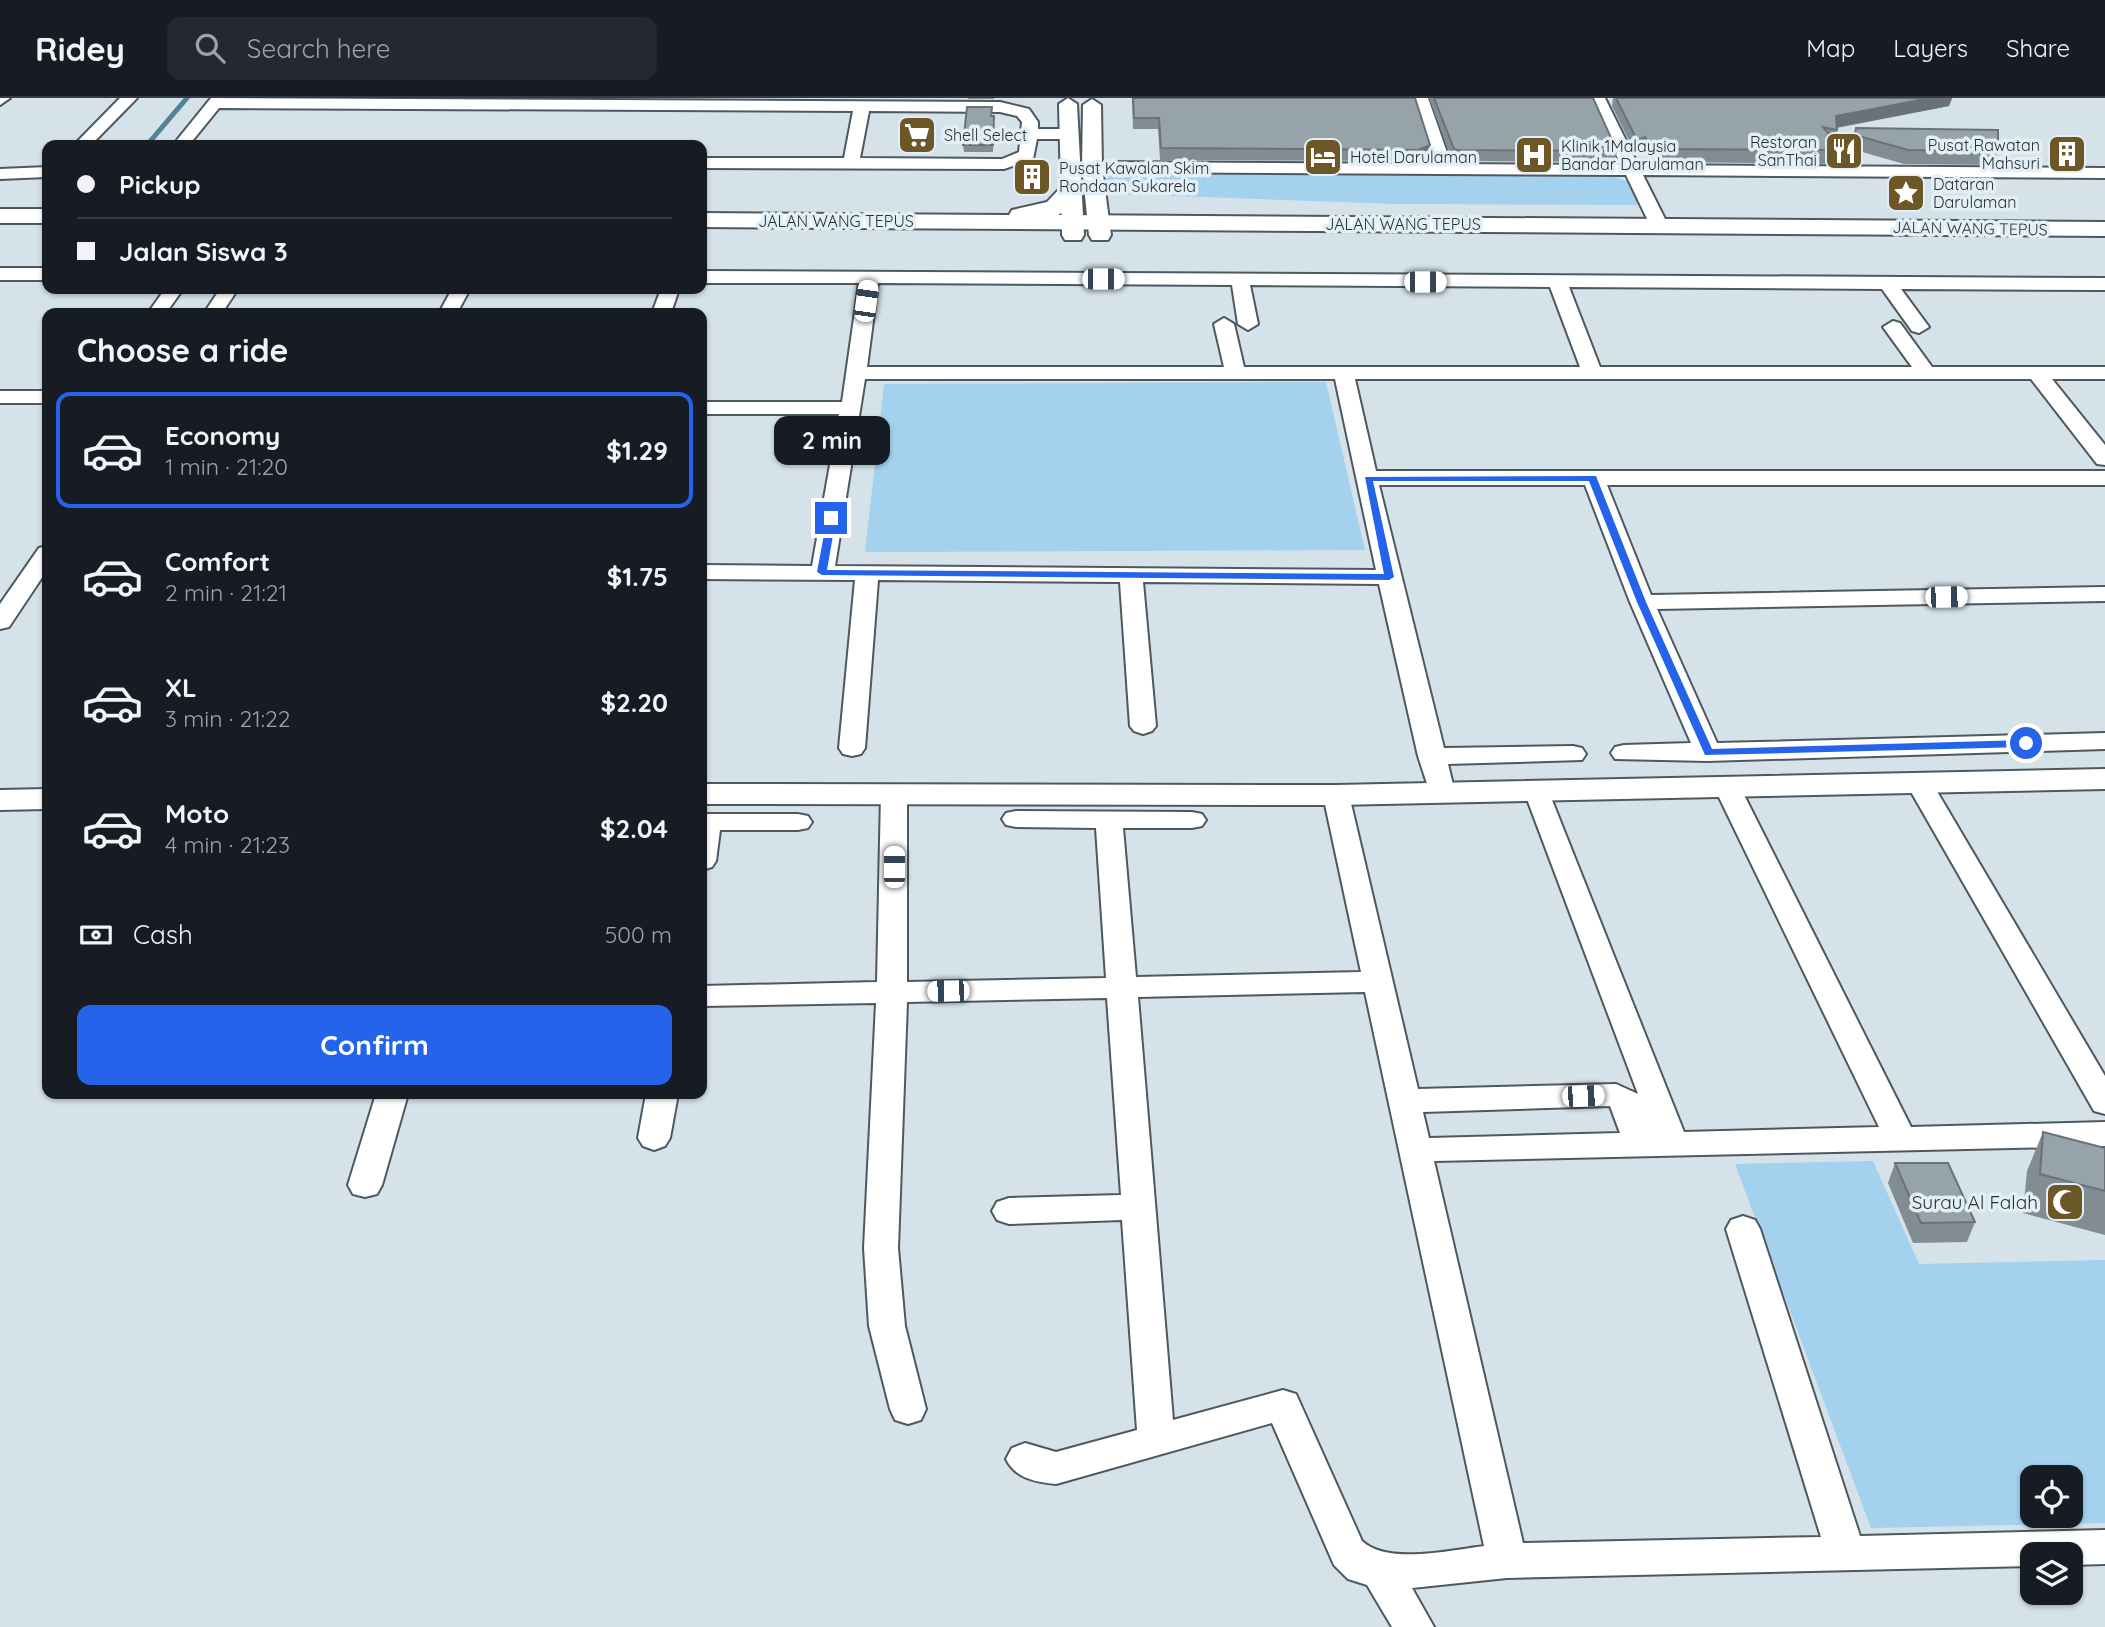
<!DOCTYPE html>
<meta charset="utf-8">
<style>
body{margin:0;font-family:Quicksand,sans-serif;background:#242831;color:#f1f3f6;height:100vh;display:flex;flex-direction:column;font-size:26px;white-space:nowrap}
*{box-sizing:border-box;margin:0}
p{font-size:23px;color:#9ea1a6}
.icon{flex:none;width:38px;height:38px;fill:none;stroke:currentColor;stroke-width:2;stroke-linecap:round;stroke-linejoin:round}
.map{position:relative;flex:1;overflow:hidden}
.panel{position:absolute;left:42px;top:210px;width:665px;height:791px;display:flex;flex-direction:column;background:#171b24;border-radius:14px;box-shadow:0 2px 5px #0004}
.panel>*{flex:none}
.banner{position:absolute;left:42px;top:42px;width:665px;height:154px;border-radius:14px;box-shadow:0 2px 5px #0004;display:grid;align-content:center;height:154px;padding:0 35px;background:#171b24}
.buttons{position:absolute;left:2020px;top:1367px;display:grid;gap:14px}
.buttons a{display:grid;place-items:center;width:63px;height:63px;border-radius:14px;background:#171b24;box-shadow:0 2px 5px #0004;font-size:35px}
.end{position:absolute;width:32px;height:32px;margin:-16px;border:9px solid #2563eb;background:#fff;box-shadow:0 0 0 4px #fff}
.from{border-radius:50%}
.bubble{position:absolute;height:49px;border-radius:14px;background:#171b24;box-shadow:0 2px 5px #0004;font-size:23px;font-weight:800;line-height:49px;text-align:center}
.car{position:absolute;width:21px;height:42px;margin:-21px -10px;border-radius:9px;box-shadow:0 0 5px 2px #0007;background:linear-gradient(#fff 24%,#345 0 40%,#fff 0 76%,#345 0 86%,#fff 0)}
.banner b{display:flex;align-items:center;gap:24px;height:66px;font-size:26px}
.banner b+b{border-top:2px solid #363941}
.banner i{width:18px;height:18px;background:#f1f3f6}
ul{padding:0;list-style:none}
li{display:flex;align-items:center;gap:21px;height:116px;margin:0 14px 10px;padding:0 21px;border:4px solid transparent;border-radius:14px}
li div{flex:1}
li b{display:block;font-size:26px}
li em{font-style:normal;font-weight:800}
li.on{border-color:#2563eb}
li>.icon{width:63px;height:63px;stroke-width:1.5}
h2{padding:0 35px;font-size:32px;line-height:84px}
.pay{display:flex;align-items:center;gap:18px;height:77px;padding:0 35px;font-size:26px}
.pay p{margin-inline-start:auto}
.action{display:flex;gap:14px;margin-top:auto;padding:14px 35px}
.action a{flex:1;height:80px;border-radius:14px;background:#2563eb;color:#fff;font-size:28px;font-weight:800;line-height:80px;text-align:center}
header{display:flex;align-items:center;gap:42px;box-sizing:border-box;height:98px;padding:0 35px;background:#171b24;border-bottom:2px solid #363941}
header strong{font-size:33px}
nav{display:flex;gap:38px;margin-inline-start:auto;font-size:24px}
.search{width:490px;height:63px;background:#242831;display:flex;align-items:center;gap:18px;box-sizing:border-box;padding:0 24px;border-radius:14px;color:#9ea1a6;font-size:26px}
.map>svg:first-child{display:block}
.green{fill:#a3d1ee;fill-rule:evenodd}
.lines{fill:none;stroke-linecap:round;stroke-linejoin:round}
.stream{stroke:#548099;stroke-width:5}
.minor-casing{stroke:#4e585f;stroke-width:4}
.tertiary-casing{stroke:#4e585f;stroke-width:4}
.secondary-casing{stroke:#4e585f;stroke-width:4}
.minor{fill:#fff;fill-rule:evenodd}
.tertiary{fill:#fff;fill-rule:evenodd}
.secondary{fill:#fff;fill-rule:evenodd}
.wall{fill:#828c93}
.shaded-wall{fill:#6a7278}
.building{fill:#97a3ab;stroke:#6a7278;stroke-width:2}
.route{fill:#2563eb}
.labels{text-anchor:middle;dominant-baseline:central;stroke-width:7;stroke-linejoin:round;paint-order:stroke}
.far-poi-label{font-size:16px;fill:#2b3033;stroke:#e2eff7;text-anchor:start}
.far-street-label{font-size:16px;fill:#2b3033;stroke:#e2eff7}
.poi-label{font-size:19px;fill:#2b3033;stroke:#e2eff7;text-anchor:end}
</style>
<header>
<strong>Ridey</strong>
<div class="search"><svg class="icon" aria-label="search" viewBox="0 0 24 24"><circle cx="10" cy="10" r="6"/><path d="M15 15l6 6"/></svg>Search here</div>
<nav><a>Map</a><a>Layers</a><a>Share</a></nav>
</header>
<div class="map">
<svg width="2105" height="1529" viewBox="0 0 2105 1529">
<rect width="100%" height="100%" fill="#d5e2ea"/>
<!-- green -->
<path class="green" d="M1111,76L1612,78L1632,85L1643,107L1396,106L1117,96L1105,82Z
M1326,284L1365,452L865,454L884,286Z
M1873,1063L1919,1166L2105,1162V1425L1871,1430L1735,1066ZM2032,1379H2070V1418H2032Z"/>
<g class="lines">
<!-- stream -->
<path class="stream" d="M147,47L187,0"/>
<defs>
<path id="minor" d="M0,0H10L0,7Z
M120,0H137L91,47H74Z
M211,0L1000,4L1029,11L1038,24V31H1068L1076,36L1068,41H1037L1033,61L1004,71L702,70V60H844L853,13L219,10L189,47H173ZM869,13L1000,14L1017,18L1022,24L1019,54L1002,61L860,60Z
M1412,0H1428L1451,66L1621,67L1589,0H1605L1638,67L2105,70V80L1643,77L1668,127L1659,132L1650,127L1626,77L1092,74L1084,69L1092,64L1434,66Z
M47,69V79L0,81V71Z
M0,170H47V182H0Z
M702,173L2105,180V192L1901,191L1929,229L1919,235L1912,233L1882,191L1569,189L1600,269H1912L1883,229L1893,223L1900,225L1932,269H2105V281H2052L2105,347V367L2097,366L2031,281H1355L1376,373H2105V387H1607L1651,497L2105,489V503L1657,511L1717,645L2105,635V651L1708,663L1615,661L1611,655L1615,649L1624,647L1691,645L1630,504L1585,387H1379L1444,650L1573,648L1582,650L1586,656L1582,662L1448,666L1455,695L1452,701L1442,703L1432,701L1418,658L1379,486L1143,484L1156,628L1152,633L1143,636L1134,633L1130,628L1120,484L878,482L865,650L861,656L852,658L843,656L839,650L855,482L702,481V467L812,468L839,316H702V304H842L859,185H702ZM878,185L1232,187L1238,226L1248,232L1258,226L1250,187L1550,189L1580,269H1244L1234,226L1224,220L1214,226L1224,269H867ZM865,281H1335L1376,472L835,468Z
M165,191H183L166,215H148Z
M220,191H238L222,215H204Z
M452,191H470L457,215H439Z
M661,191H679L671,215H652Z
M0,293H47V305H0Z
M47,448V472L9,529L0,531V506L39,450Z
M1919,677L1928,679L1932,685L2105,978V1016L2094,1013L1906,685L1910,679Z
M1727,681L1736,683L1740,689L1911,1029L2105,1024V1048L1434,1063L1523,1445L1821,1439L1726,1131L1731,1122L1743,1118L1755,1122L1760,1131L1860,1438L2105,1432V1466L2070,1467V1456H2032V1468L1507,1480L1412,1490L1434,1529H1392L1367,1487L1348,1481L1334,1467L1272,1325L1056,1386C1036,1384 1016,1381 1006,1361L1012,1350L1025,1345L1056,1354L1137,1332L1122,1122L1009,1126L997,1122L992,1113L997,1104L1009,1100L1121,1097L1107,900L907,904L898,1150L905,1228L926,1311L921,1322L908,1326L895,1322L890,1311L869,1228L864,1150L876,905L702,908V888L877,884L881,695L884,689L894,687L904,689L907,695V884L1106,880L1096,730L1016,729L1006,727L1002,721L1006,715L1016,713L1192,714L1202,716L1206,722L1202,728L1192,730H1123L1136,879L1361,874L1323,697L1326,691L1336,689L1346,691L1349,697L1418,991L1616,986L1638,996L1524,693L1528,687L1537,685L1546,687L1684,1034L1879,1029L1714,689L1718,683ZM1365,894L1484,1448C1452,1452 1387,1467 1362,1443L1296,1296L1283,1292L1173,1322L1138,899ZM1610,1008L1620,1035L1429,1040L1423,1014Z
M702,716H798L808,718L812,724L808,730L798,732H720L716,763L712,769L702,772Z
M376,996H408L382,1087L377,1096L365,1099L353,1096L348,1087Z
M646,996H678L670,1040L665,1048L654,1052L643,1048L638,1040Z"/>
<path id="tertiary" d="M1068,0L1077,6L1084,137L1081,142H1065L1062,137L1059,6Z
M1092,1L1101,7L1102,69L1111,137L1108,142H1092L1089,137L1082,69L1083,7Z
M2105,671V691L1336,707L702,706V686L1336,687Z
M47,691V711L0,712V692Z"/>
<path id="secondary" d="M1070,86L1078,88L1082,93L1070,110L1058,117L2105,124V138L702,129V115L1009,117L1012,112L1047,104L1062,88Z
M0,111H47V125H0Z"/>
</defs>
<!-- minor casing -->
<use href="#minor" class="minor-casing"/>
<!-- tertiary casing -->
<use href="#tertiary" class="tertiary-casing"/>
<!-- secondary casing -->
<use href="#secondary" class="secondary-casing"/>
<!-- minor -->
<use href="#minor" class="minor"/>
<!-- tertiary -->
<use href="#tertiary" class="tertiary"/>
<!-- secondary -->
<use href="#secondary" class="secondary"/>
</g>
<!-- wall -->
<path class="wall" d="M968,0H994V1H968Z
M1132,0L1430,47L1429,58L1416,63L1160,62L1158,31H1133Z
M1429,0H1593L1617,53L1615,64L1456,63L1452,62Z
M1613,0H1952L1949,8L1837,30L1835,43L1842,52L1838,66L1656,64L1648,63L1643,52L1635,55L1612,8Z
M992,18H994L993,54H964L963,47Z
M1856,30L1998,53L1994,67L1904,66L1852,51Z
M2043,1034L2105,1050V1137L2023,1115L2027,1073Z
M1895,1065L1975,1124L1967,1144L1913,1145L1888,1085Z"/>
<!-- shaded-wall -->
<path class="shaded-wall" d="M1930,0H1952L1949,8L1833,30L1836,18Z
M1645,39L1643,52L1635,55L1637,42Z
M1430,47L1429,58L1416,63L1418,52Z"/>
<!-- building -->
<path class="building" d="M1133,0H1415L1430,47L1418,52L1161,50L1159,20H1134Z
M1434,0H1593L1617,53L1457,52L1454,51Z
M1616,0H1930L1836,18L1837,32L1823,29L1842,52L1658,51L1651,50L1645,39L1637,42Z
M967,9H992L991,18H994L993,47H963Z
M1856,30L1998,32V53L1908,52L1855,37Z
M2043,1034L2105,1050V1093L2040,1076Z
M1895,1065H1948L1975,1124L1921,1125Z"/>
<!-- route -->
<path class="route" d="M1596,378L1646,504L1712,651L2026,642L2031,645L2026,649L1705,657L1637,504L1589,383H1373L1394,479L1389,482L822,477L817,474L827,420L831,417L836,420L827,472L1384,476L1365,379Z"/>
<!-- icons -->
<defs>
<symbol id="supermarket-square" viewBox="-11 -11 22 22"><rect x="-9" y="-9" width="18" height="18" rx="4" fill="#6d5727" stroke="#e2eff7"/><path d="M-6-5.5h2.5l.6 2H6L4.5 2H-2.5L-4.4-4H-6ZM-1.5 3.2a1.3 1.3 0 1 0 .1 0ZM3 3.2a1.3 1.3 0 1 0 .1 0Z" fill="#fff"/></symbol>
<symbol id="restaurant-square" viewBox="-11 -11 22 22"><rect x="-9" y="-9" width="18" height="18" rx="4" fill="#6d5727" stroke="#e2eff7"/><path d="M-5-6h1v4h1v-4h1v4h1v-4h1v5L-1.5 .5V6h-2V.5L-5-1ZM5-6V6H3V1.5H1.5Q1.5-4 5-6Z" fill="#fff"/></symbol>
<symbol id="building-square" viewBox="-11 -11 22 22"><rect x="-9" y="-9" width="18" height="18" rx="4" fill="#6d5727" stroke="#e2eff7"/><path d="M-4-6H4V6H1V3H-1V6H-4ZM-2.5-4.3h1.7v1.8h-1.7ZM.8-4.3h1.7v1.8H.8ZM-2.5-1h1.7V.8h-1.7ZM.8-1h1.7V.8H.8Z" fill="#fff"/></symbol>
<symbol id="hospital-square" viewBox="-11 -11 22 22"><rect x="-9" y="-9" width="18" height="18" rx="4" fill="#6d5727" stroke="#e2eff7"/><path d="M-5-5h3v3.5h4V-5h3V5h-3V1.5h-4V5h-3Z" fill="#fff"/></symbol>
<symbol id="hotel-square" viewBox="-11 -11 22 22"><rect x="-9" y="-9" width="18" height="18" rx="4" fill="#6d5727" stroke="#e2eff7"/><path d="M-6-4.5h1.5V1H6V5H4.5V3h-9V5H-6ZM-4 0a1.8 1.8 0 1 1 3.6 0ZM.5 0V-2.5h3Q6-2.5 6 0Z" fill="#fff"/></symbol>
<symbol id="sight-square" viewBox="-11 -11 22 22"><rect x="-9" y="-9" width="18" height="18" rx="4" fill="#6d5727" stroke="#e2eff7"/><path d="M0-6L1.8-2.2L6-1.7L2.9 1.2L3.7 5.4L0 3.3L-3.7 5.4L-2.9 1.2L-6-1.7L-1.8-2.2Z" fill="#fff"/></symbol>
<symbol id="mosque-square" viewBox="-11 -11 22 22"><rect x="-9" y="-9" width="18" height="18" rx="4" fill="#6d5727" stroke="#e2eff7"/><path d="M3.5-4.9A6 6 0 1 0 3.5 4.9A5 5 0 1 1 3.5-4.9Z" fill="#fff"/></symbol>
</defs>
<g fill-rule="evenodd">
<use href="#supermarket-square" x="895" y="15" width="44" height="44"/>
<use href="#restaurant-square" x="1822" y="31" width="44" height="44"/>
<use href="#building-square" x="2045" y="34" width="44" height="44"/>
<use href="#hospital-square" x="1512" y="35" width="44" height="44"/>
<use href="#hotel-square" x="1301" y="37" width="44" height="44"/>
<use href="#building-square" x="1010" y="57" width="44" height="44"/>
<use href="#sight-square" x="1884" y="73" width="44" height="44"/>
<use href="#mosque-square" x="2043" y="1082" width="44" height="44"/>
</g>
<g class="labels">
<!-- far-poi labels -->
<g class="far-poi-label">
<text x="944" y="37">Shell Select</text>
<text x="1817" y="44" text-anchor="end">Restoran<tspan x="1817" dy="18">SanThai</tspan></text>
<text x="2040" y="47" text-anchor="end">Pusat Rawatan<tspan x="2040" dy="18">Mahsuri</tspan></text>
<text x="1561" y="48">Klinik 1Malaysia<tspan x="1561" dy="18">Bandar Darulaman</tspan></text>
<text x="1350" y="59">Hotel Darulaman</text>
<text x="1059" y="70">Pusat Kawalan Skim<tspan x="1059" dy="18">Rondaan Sukarela</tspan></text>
<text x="1933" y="86">Dataran<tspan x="1933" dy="18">Darulaman</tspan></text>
</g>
<!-- far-street labels -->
<g class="far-street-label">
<text x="836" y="123">JALAN WANG TEPUS</text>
<text x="1403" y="126">JALAN WANG TEPUS</text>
<text transform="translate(1970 130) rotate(1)">JALAN WANG TEPUS</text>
</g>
<!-- poi labels -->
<g class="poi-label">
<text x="2038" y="1104">Surau Al Falah</text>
</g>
</g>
</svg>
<div class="buttons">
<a><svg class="icon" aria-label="locate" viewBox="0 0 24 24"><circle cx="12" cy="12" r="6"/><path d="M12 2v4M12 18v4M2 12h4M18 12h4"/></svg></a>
<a><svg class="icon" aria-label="layers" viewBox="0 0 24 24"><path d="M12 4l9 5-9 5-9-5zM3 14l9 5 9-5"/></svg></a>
</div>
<i class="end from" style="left:2026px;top:645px"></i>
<i class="end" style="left:831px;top:420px"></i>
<div class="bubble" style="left:774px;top:318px;width:116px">2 min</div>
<i class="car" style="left:1103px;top:181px;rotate:90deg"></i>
<i class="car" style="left:1425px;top:184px;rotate:90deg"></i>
<i class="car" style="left:866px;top:203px;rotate:8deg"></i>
<i class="car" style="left:1946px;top:499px;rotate:89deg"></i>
<i class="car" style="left:894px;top:769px;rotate:0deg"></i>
<i class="car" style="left:948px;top:893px;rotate:269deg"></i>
<i class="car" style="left:1583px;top:998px;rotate:88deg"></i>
<div class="banner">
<b><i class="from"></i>Pickup</b>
<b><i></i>Jalan Siswa 3</b>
</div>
<section class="panel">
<h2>Choose a ride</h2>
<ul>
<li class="on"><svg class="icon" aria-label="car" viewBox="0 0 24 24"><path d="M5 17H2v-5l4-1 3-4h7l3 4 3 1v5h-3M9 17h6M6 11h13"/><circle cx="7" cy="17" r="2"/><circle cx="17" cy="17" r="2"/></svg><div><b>Economy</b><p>1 min · 21:20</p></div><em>$1.29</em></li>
<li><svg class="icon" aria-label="car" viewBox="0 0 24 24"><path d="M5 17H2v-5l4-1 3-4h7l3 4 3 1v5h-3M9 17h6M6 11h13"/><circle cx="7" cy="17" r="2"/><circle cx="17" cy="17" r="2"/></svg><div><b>Comfort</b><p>2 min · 21:21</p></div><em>$1.75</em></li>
<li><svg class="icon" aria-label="car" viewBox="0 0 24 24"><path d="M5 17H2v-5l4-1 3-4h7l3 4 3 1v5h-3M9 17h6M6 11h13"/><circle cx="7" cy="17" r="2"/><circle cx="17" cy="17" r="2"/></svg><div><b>XL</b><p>3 min · 21:22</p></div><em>$2.20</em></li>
<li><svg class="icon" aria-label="car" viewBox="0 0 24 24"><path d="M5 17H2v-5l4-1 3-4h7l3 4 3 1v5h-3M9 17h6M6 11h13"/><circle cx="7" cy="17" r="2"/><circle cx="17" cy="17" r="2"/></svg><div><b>Moto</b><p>4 min · 21:23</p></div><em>$2.04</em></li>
</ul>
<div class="pay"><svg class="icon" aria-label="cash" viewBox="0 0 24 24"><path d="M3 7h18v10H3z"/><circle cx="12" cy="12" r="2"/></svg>Cash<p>500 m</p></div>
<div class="action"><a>Confirm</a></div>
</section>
</div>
